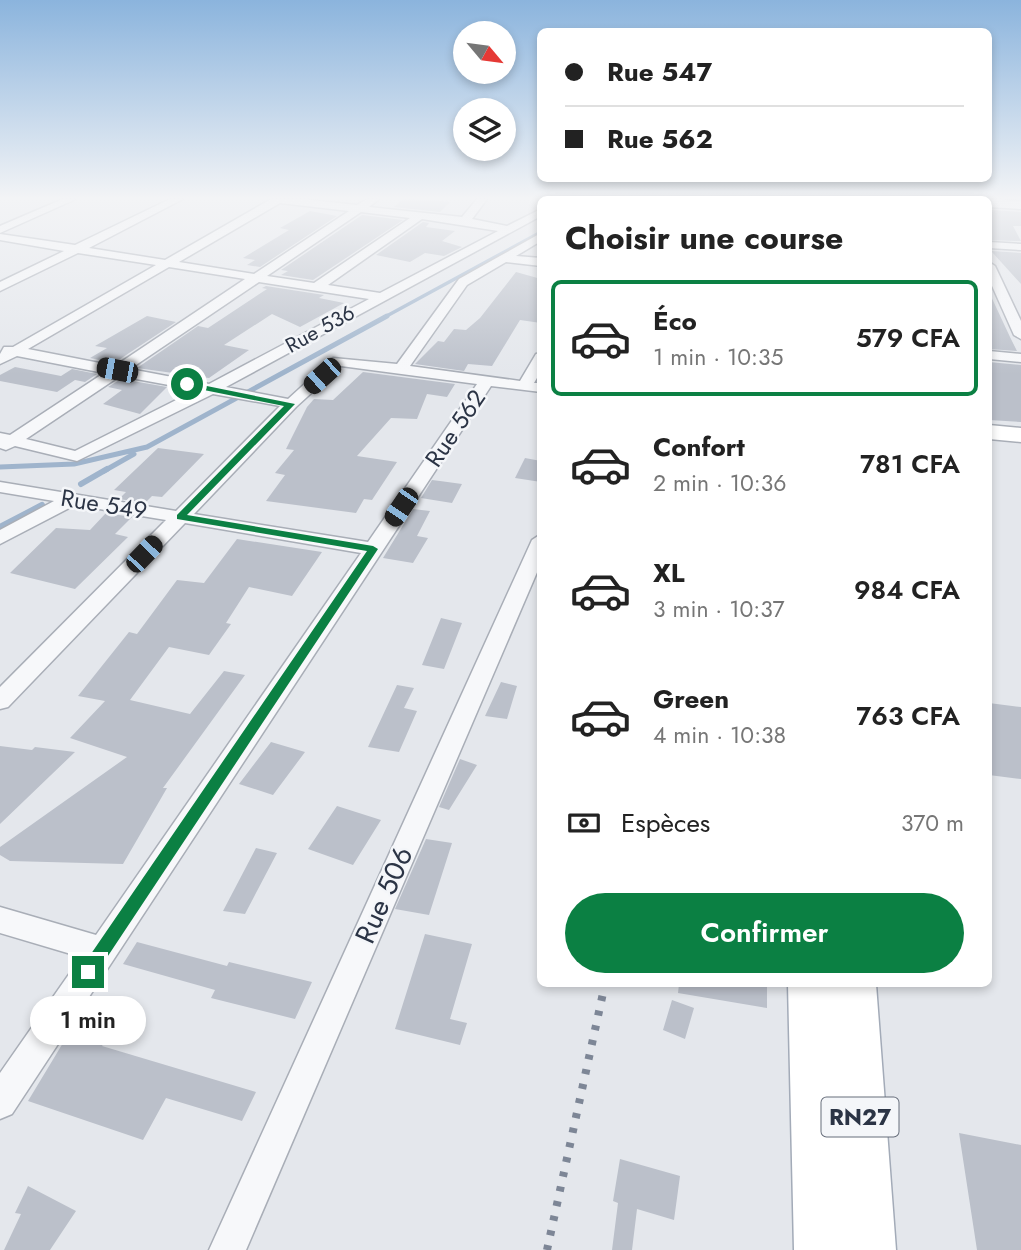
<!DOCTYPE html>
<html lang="fr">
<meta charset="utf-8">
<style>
body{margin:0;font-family:Jost,sans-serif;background:#f2f2f2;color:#222;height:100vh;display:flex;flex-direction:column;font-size:26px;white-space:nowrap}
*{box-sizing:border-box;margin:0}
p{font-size:23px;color:#767676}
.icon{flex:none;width:38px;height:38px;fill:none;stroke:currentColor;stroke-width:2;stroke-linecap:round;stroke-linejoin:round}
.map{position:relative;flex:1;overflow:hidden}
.panel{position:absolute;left:537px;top:196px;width:455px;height:791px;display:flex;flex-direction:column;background:#fff;border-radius:10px;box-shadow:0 4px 10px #0003}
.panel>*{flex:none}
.guide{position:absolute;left:537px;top:28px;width:455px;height:154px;border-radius:10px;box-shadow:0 4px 10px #0003;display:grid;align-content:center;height:154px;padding:0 28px;background:#fff}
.needle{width:46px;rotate:119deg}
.buttons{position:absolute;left:453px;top:21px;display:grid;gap:14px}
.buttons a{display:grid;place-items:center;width:63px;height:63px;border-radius:50%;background:#fff;box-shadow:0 4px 10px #0003;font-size:35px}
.end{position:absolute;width:32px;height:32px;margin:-16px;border:9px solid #0b8043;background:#fff;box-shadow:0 0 0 4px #fff}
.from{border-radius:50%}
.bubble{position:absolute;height:49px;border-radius:24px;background:#fff;box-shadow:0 4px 10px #0003;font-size:23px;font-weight:600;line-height:49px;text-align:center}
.car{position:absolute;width:21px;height:42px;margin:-21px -10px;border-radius:9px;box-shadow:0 0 5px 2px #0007;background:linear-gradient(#222 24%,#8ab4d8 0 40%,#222 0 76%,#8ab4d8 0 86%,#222 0)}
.guide b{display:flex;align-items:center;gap:24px;height:66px;font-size:26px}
.guide b+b{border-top:2px solid #e0e0e0}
.guide i{width:18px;height:18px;background:#222}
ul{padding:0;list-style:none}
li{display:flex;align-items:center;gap:21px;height:116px;margin:0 14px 10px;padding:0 14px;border:4px solid transparent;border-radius:10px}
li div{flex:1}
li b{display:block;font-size:26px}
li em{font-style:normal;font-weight:600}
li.selected{border-color:#0b8043}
li>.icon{width:63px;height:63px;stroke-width:1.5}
h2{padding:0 28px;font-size:32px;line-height:84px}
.pay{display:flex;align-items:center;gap:18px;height:77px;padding:0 28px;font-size:26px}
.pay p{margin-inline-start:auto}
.cta{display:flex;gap:14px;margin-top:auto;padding:14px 28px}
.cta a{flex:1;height:80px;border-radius:42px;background:#0b8043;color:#fff;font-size:28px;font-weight:600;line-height:80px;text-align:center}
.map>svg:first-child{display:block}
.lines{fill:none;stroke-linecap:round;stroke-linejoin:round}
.stream-far2{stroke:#9fb4cc;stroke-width:3.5}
.stream-far1{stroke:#9fb4cc;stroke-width:5}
.stream{stroke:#9fb4cc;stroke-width:6}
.building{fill:#bbc0ca}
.lane-casing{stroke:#a9aeb7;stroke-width:4}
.street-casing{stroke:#a9aeb7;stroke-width:3}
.secondary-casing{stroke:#a9aeb7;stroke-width:3}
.primary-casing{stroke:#a3abb8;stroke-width:3}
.lane{fill:#f7f8fa;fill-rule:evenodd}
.street{fill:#f7f8fa;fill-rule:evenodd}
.secondary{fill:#fff;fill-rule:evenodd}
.primary{fill:#fff;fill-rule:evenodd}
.rail{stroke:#7d8696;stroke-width:8;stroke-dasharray:5 10;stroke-linecap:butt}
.route{fill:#0b8043}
.labels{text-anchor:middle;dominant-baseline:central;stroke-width:5;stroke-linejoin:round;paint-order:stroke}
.far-street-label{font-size:21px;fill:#2b3445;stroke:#f4f6f9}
.shield{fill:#f4f6f9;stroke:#676e7b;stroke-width:2}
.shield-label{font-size:23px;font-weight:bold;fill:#2b3445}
.street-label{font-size:24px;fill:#2b3445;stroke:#f4f6f9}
.near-street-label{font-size:28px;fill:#2b3445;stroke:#f4f6f9}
</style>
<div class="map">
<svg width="1021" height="1250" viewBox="0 0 1021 1250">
<rect width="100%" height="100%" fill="#e4e7ec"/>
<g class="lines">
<!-- stream-far2 -->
<path class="stream-far2" d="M383,318L541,232"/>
<!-- stream-far1 -->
<path class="stream-far1" d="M0,467L74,464L147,447L387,316
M104,471L134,454"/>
<!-- stream -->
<path class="stream" d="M81,484L107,469
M0,527L42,505"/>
</g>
<!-- building -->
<path class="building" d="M403,199H416L450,202L440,212L394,207Z
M989,210L1021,212V226H1013L1021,241L989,240Z
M310,211L337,216L260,267L247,265L255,260L243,258L289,230L280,228Z
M362,215L403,220L313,280L281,275L288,271L281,270Z
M423,222L429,223L426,227L455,231L442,241L462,247L444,256L425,253L410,262L376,255Z
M992,251L1021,253V284L992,252Z
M516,272L541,279V323L520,320L492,366L468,364L464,371L415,364L438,341L444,342L454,329L466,330L480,318Z
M266,286L324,295L319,298L344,303L300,327L272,314L224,345L249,350L209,378L137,368L198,326L208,328L267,289L262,288Z
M989,292L1010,337L1017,351L989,349Z
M147,316L176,322L114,363L90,358L107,348L95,346Z
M989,362L1021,365V422L989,420Z
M15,367L61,376L72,369L97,374L85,382L75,380L57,392L0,381V375Z
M363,372L455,384L447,397L427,394L417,419L391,418L357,456L397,462L372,500L364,499L356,513L266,501L285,475L275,473L294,450L286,449L307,407L314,399L333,400Z
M121,379L167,387L140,414L103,404L122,390L108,387Z
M158,448L204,454L162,497L152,496L145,503L119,499L126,492L114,490Z
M525,458L541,461V482L515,478Z
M432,480L440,481L462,484L452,503L421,498Z
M413,509L430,511L417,536L428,538L413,563L383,558Z
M106,513L132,517L115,534L128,537L75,589L10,573L56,528L90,530Z
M237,539L322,552L292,596L249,587L226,623L231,624L209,655L169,647L130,700L190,714L224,671L245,675L163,788H167L123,864L10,861L0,855V847L127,757L70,738L105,701L78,696L129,632L137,634L177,580L204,583Z
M441,618L462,623L444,669L422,665Z
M501,682L517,686L507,719L485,716Z
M397,685L414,688L404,708L417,711L399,752L368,747Z
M989,703L1021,707V779L989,775Z
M271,742L305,752L273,795L239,784Z
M0,746L32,750L35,747L75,752L0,824Z
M460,759L477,765L449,810L439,807Z
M337,806L381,820L353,865L308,849Z
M426,839L452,843L429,915L395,909Z
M256,848L277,853L245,914L223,911Z
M425,934L472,944L450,1019L467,1023L460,1045L395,1029Z
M137,942L227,966L229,962L312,982L295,1019L211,998L215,990L123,964Z
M679,984H767V1008L678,993Z
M672,1000L694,1008L685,1039L663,1030Z
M72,1028L106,1040L102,1046L256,1092L242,1121L166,1098L143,1140L28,1101Z
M959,1133L1021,1145V1250H977Z
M620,1159L680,1176L674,1220L637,1209L632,1250H612L618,1203L613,1201Z
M28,1186L76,1211L50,1250H4L21,1214L15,1213Z"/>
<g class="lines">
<defs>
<path id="lane" d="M850,199H856L850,200Z"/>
<path id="street" d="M63,199H76L0,233V226Z
M170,199H183L89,248L165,260L271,199H301L357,205L367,199H379L369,207L462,217L477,199H487L472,219L507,226L541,209V216L226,387L288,399L333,358L397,364L459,279L541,233V241L516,256L541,258V266L506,262L467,285L410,366L520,381L536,354L541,353V371L534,383H541V392L491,386L12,1114L0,1119V1073L81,957L0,933V907L96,935L361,553L185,523L8,707L0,709V687L166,520L75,505L0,544V530L54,501L0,492V482L176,511L280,406L213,394L77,461L15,446L6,450L0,448V433L10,435L104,373L17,356L0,364V354L4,347H13L156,265L78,253L0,291V282L64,251L0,240V234L75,245ZM280,203L349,211L254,274L179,262ZM361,212L410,218L314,283L267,276ZM422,219L498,231L380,293L328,285ZM169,267L245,279L115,366L28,349ZM259,282L369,299L209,384L130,369ZM341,366L477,384L368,542L194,514L296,407ZM120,376L196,390L75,451L26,439Z
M561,199H572L560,200Z
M601,199H611L600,200Z
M625,199H635V200H625Z
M733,199H743V200H733Z
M952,199H962V200H952Z
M989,242L1021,244V250L989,248Z
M989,262L995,266L1021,321V339L1014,335L989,279Z
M989,351L1021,354V362L989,359Z
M541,534V563L246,1250H209L532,540Z"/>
<path id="secondary" d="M918,199H945L946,200H918Z
M992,199L1021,201V209L989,207V200H985Z
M989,425L1021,428V442L989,439Z"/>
<path id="primary" d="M791,199H807V200H791Z
M788,984H876L896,1250H794Z"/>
</defs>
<!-- lane casing -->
<use href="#lane" class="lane-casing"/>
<!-- street casing -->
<use href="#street" class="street-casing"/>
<!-- secondary casing -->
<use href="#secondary" class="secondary-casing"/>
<!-- primary casing -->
<use href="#primary" class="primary-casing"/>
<!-- lane -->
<use href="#lane" class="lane"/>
<!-- street -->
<use href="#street" class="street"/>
<!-- secondary -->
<use href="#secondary" class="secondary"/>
<!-- primary -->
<use href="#primary" class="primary"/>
<!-- rail -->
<path class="rail" d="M547,1250L605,984"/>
</g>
<!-- sky -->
<linearGradient id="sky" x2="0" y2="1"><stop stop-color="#8bb4dd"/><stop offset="0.53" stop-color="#f3f4f6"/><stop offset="1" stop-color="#f3f4f6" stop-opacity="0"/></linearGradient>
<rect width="1021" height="374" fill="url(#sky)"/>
<!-- route -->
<path class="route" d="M187,382L295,404L187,515L373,546L378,549L94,977L88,979L82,977L80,972L82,967L367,551L177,519V515L284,406L184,386Z"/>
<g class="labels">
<!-- far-street labels -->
<g class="far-street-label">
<text transform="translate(320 329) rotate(-29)">Rue 536</text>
</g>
<!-- shield labels -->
<rect class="shield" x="821.5" y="1097.5" width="77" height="39" rx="5"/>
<g class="shield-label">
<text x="860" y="1117">RN27</text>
</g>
<!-- street labels -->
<g class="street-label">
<text transform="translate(455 428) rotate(-56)">Rue 562</text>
<text transform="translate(104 504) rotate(9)">Rue 549</text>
</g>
<!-- near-street labels -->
<g class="near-street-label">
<text transform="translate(384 895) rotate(-66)">Rue 506</text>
</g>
</g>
</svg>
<div class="buttons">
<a><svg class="needle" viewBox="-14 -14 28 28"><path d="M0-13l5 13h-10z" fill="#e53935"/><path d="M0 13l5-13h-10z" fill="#767676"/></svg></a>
<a><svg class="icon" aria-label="layers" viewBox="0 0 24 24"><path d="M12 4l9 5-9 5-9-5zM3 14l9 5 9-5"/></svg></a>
</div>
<i class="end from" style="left:187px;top:384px"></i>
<i class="end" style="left:88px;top:972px"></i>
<div class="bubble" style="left:30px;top:996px;width:116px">1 min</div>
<i class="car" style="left:117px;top:370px;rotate:281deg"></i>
<i class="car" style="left:322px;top:376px;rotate:228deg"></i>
<i class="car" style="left:401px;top:507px;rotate:214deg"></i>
<i class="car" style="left:144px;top:554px;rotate:44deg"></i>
<div class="guide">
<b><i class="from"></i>Rue 547</b>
<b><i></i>Rue 562</b>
</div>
<section class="panel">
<h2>Choisir une course</h2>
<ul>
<li class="selected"><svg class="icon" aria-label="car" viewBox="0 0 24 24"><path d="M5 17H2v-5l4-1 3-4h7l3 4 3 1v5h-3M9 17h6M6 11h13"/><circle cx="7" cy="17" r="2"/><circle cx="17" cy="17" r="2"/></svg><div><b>Éco</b><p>1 min · 10:35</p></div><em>579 CFA</em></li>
<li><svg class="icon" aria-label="car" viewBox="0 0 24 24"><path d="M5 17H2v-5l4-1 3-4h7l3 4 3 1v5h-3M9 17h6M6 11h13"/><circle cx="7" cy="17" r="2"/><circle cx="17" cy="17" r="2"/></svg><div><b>Confort</b><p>2 min · 10:36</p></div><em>781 CFA</em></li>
<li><svg class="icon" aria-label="car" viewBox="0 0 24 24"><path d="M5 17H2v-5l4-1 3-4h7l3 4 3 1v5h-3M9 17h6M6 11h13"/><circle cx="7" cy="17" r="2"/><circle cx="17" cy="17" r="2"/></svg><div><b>XL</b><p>3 min · 10:37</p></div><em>984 CFA</em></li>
<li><svg class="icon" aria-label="car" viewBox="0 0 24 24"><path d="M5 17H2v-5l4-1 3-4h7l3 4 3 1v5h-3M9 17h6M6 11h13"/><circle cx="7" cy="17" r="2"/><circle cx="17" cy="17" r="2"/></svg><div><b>Green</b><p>4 min · 10:38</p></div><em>763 CFA</em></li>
</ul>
<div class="pay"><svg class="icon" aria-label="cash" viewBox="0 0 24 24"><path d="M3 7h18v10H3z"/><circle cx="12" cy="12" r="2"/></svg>Espèces<p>370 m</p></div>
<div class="cta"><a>Confirmer</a></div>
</section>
</div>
